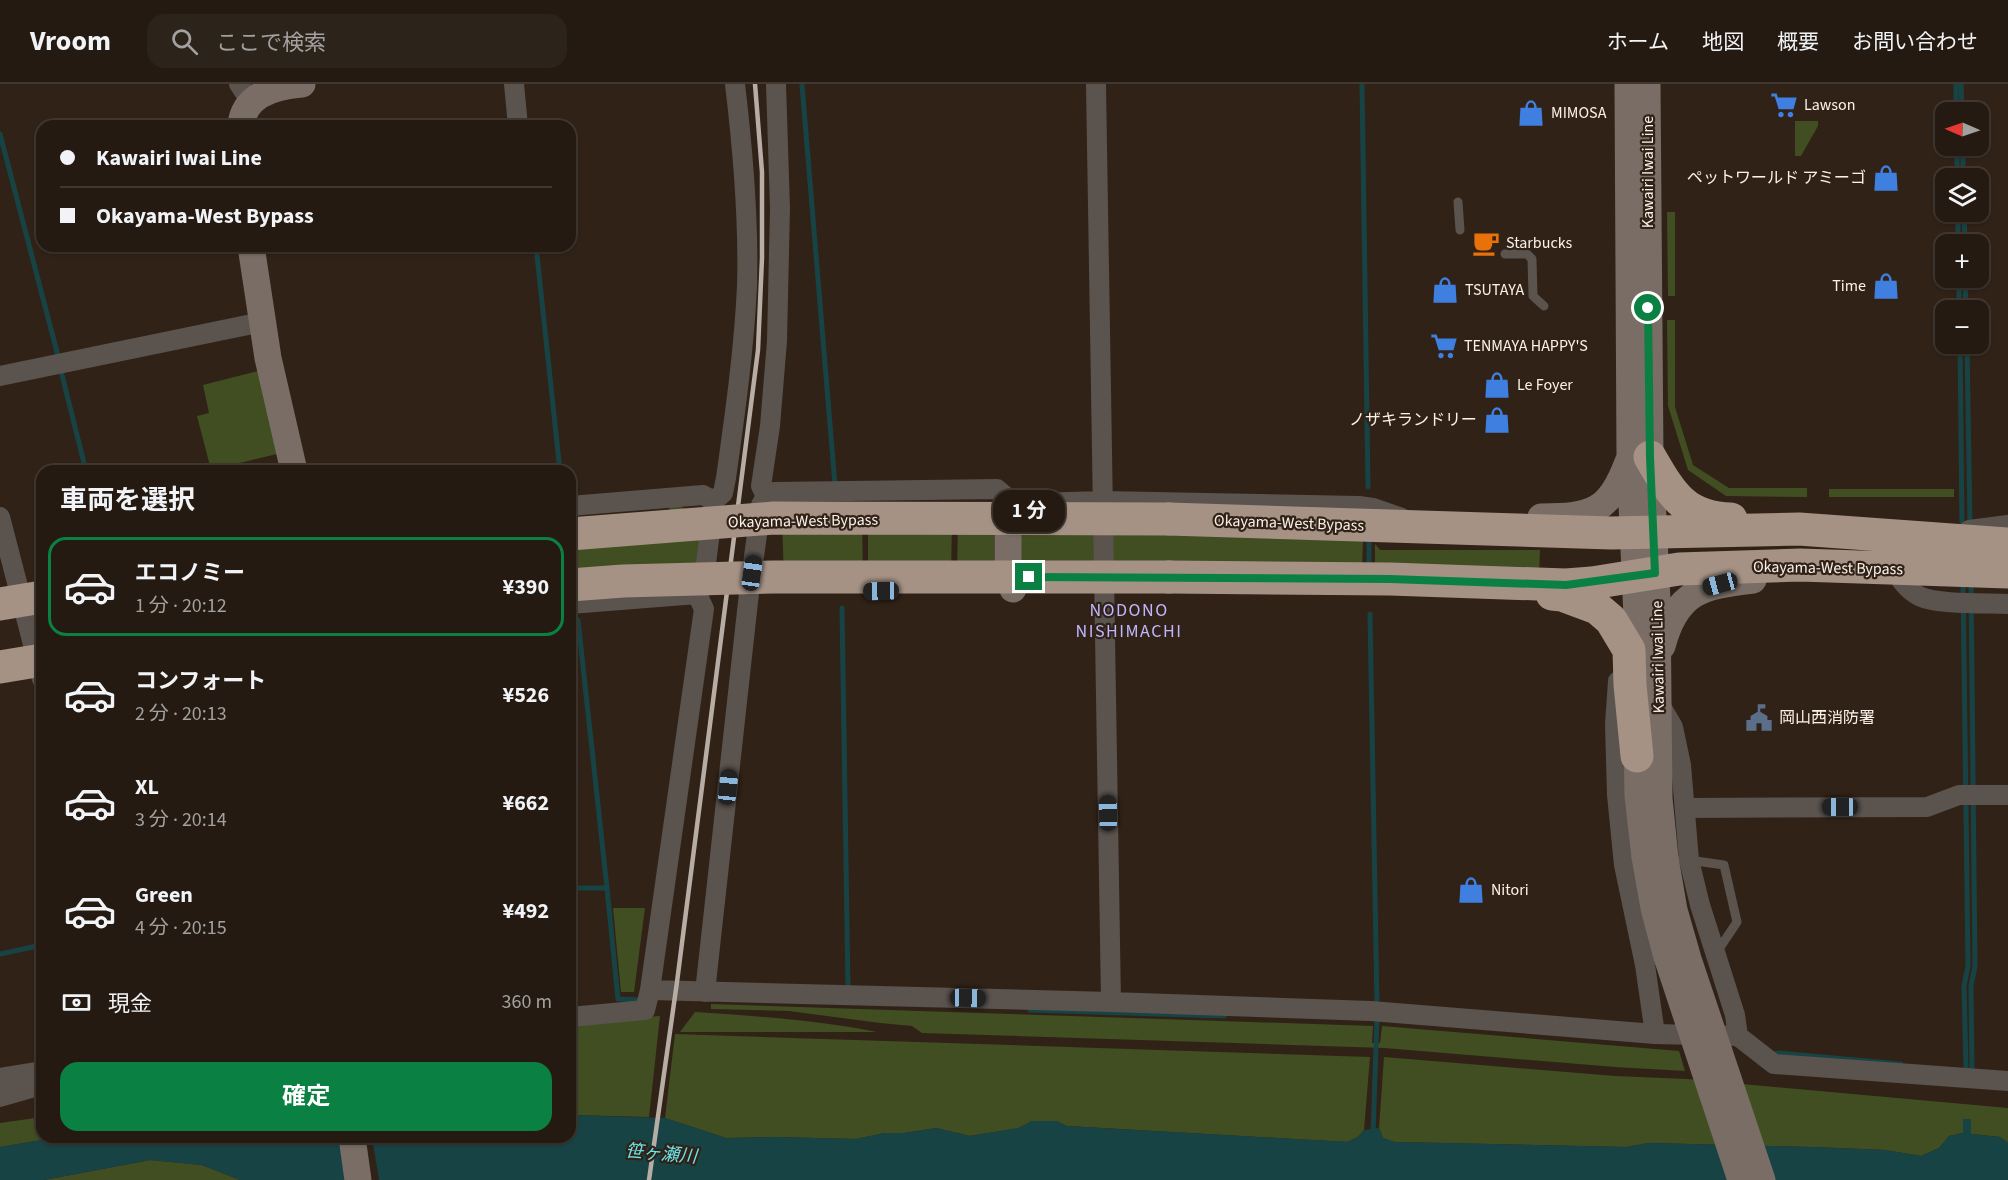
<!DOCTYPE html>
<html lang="ja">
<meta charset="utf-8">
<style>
body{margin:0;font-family:"Source Sans 3","Noto Sans JP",sans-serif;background:#2c231a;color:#f1f3f6;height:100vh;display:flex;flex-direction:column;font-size:22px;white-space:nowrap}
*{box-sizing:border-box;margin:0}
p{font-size:20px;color:#a3a19f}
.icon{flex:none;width:33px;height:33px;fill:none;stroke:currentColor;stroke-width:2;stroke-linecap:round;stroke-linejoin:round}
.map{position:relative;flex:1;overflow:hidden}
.sheet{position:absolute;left:36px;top:381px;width:540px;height:678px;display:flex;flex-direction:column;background:#241a11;border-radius:18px;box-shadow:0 2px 4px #0004,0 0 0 2px #413831}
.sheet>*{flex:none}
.top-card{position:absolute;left:36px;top:36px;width:540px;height:132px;border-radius:18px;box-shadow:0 2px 4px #0004,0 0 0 2px #413831;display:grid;align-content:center;height:132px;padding:0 24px;background:#241a11}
.needle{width:39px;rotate:272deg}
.fabs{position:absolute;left:1935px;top:18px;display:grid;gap:12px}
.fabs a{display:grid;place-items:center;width:54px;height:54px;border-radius:12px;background:#241a11;box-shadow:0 2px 4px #0004,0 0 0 2px #413831;font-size:30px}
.end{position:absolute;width:27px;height:27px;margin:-14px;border:8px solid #0b8043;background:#fff;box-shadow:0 0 0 3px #fff}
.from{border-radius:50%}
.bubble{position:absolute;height:42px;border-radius:18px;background:#241a11;box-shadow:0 2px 4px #0004,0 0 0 2px #413831;font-size:20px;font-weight:700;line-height:42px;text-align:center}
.car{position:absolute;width:18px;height:36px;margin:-18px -9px;border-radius:8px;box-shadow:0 0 4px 2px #0007;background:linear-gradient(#222 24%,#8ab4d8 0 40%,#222 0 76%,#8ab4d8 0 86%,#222 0)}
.top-card b{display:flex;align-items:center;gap:21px;height:57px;font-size:22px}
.top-card b+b{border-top:2px solid #413831}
.top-card i{width:15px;height:15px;background:#f1f3f6}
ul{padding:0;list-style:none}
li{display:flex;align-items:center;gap:18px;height:99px;margin:0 12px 9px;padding:0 12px;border:3px solid transparent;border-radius:18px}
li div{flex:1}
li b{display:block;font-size:22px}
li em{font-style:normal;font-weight:700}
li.selected{border-color:#0b8043}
li>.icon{width:54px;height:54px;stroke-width:1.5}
h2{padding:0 24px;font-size:27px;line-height:72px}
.pay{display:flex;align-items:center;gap:15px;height:66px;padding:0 24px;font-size:22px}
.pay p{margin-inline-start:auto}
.cta{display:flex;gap:12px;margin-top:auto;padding:12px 24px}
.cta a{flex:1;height:69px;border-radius:18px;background:#0b8043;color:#fff;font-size:24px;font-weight:700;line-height:69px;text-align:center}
header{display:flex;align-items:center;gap:36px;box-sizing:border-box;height:84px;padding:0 30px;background:#241a11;border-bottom:2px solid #413831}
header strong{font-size:28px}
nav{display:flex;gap:33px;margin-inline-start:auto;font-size:21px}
.search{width:420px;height:54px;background:#2c231a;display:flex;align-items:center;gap:15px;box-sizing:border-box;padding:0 21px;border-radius:18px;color:#a3a19f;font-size:22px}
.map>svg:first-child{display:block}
.green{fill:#404e21;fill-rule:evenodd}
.water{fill:#184345}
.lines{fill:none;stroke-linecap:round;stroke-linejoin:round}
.stream{stroke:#184345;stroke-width:5}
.lane{stroke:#5b534e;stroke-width:9}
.street{stroke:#5b534e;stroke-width:20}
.secondary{stroke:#796d65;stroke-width:27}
.highway{stroke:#a59285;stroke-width:33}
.rail{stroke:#b8ada4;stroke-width:4.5}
.secondary-bridge{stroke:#796d65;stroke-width:27}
.highway-bridge{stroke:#a59285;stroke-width:33}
.route{stroke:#0b8043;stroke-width:8}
.labels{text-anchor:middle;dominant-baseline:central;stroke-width:4.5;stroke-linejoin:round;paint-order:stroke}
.poi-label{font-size:16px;fill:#fbf1e9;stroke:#302217;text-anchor:start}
.street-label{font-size:16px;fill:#fbf1e9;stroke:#302217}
.neighbourhood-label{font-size:18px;letter-spacing:1.5px;fill:#c0b6fd;stroke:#302217}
.water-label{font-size:18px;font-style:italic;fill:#6de5ed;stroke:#302217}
</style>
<header>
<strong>Vroom</strong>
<div class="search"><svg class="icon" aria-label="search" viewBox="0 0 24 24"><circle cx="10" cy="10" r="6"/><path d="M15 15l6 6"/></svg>ここで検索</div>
<nav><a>ホーム</a><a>地図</a><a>概要</a><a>お問い合わせ</a></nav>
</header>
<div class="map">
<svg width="2008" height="1096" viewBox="0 0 2008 1096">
<rect width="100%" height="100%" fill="#302217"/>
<!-- green -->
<path class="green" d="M1795,37H1818V42L1801,72H1795Z
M1667,128H1675V212H1668Z
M1667,236H1675V323L1693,381L1729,404H1807V413L1726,412L1688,386L1668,322Z
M262,286L281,369L211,386L197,332L209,329L203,301Z
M1829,405H1954V413H1829Z
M669,418L705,433L697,498L570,510V443L670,435Z
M1094,425L1098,497L1024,500L1017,456L1030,430Z
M860,428L987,429L994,444V484L1001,500L871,502L784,501L782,430ZM868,429V501H863L862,430ZM952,429H958L957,500H951Z
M1112,446L1279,455L1363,456L1362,485L1112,483Z
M1375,460L1380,466H1540L1539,492L1375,486Z
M613,824H645L634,908H621Z
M711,920L1373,942L1372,959H1380L1382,942L1679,967L1685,987L1615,983L1384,964L922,949L912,942L880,939L789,927L711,925Z
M695,928C756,932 817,936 877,948H680Z
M660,932L649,1033L570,1031V939Z
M675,950L1370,973L1364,1046L1358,1053L1347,1058L1067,1042L1056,1037H1032L1019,1044L970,1052L936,1044L905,1049H885L856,1055L774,1053L726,1054L665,1034Z
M1384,973L1615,992L1687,995L2008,1024V1059L2000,1053L1971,1050L1964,1035L1963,1049L1949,1052L1939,1064L1921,1072L1885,1066L1813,1063L1649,1059L1626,1063L1394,1058L1383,1054L1379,1044Z
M42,1033V1053H60L0,1063V1039Z
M150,1076L202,1081L240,1096H44Z"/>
<!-- water -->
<path class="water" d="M570,1031L665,1034L726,1054L774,1053L856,1055L885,1049H905L936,1044L970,1052L1018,1044L1032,1037H1056L1067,1042L1347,1058L1358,1053L1364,1046L1379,1044L1383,1054L1395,1058L1626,1063L1649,1059L1813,1063L1885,1066L1921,1072L1939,1064L1949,1052L1963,1049V1035H1971V1050L2000,1053L2008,1059V1096H379L372,1053H570Z
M60,1053H340L347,1096H240L202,1081L150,1076L44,1096H0V1063Z"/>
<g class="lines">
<!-- stream -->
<path class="stream" d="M1362,0L1368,403
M1956,0V28
M1961,0L1962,28
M802,1L835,401
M0,50L58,272
M1957,62V94
M1963,62V94
M1958,128V160
M1964,128L1965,160
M536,162L560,387
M1959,194V226
M1965,194L1966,226
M1960,260L1962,444
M1967,260L1970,441
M61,287L86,387
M1369,452V483
M1963,498L1968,882L1964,902L1966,985
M1971,498L1975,882L1971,902L1972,985
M842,524L848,905
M1370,530L1377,922
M578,536L607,804L618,915L643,916
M570,804H607
M0,870L42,861
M1030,926L1224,932
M1777,969L1901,980
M1373,1051L1377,933"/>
<!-- lane -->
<path class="lane" d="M1458,118L1460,146
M1505,170H1527L1532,175L1533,212L1544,222
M1689,776L1724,781L1737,838L1717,868"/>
<!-- street -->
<path class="street" d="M239,0L251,18
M514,0L518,42
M1096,0L1111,918
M0,292L262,238
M766,412L761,402L770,342L777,257L780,124L776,0
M1034,419L1103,417L1359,422L1373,424L1402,434
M570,422L703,411L714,417
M0,433L42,595
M1969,446L2008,441
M1893,484C1900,495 1907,506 1919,512C1937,521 1986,519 2008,520
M750,502L761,421L766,412L774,408L997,405L1005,412L1008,423
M697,510L704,525L650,906L1111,918L1371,927L1655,950L1738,952L1774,980L2008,997
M570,520L697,510L703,503L714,417L723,409L726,394C735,330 744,266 747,202C749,134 743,67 735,0
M1618,597L1615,640L1617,711L1624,781L1645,881L1655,950
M1659,619L1673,643L1681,681L1689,776L1700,821L1735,931L1738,952
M1686,724L1927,723L1959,711H2008
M705,908L749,509
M570,933L645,926L650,906
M0,994L36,988L42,989
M0,1013L42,1001"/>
<!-- secondary -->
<path class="secondary" d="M1628,0L1630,375L1637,533V584
M1647,0L1650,373L1657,516L1659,714L1665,774
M241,42C243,11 276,2 302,0
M251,162L268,274L294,387
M1008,423V484L1013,505
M1541,433C1592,433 1609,428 1628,378
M1662,562C1677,506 1703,502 1753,496
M1637,652L1638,712L1645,773
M352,1053L358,1096"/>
<!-- highway -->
<path class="highway" d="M1650,373C1671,409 1684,434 1731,435
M1169,435L1611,449L1799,445L2008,460
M1169,493L1390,495L1566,501L1592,499L1679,485L1800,481L2008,488
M1552,510L1562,511L1597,524L1611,536L1629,566L1630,601L1637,672"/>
<!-- rail -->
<path class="rail" d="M649,1096L677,898L758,266L762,174V88L755,0"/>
<!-- secondary-bridge -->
<path class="secondary-bridge" d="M1645,773L1654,824L1667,873L1741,1096
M1665,774L1674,826L1688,875L1762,1096"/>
<!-- highway-bridge -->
<path class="highway-bridge" d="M570,450L774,434L1169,435
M570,501L623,497L773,493H1169
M0,520L42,513
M0,583L42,576"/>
</g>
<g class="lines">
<!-- route -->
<path class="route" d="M1029,493L1390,495L1566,501L1655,489L1650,373L1648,224"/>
</g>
<!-- icons -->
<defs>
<symbol id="supermarket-bare" viewBox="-9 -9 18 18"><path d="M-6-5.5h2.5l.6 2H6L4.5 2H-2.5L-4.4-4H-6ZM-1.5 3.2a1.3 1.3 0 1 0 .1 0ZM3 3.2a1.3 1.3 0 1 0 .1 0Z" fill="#3f7fe0" stroke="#302217" stroke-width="2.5" paint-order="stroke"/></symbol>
<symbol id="shop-bare" viewBox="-9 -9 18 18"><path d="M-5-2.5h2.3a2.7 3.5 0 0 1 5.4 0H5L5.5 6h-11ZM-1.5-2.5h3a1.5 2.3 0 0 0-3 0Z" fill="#3f7fe0" stroke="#302217" stroke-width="2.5" paint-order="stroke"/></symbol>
<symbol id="cafe-bare" viewBox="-9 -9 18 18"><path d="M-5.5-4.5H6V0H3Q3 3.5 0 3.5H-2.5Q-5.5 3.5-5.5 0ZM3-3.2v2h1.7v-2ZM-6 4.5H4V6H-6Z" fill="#e8710a" stroke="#302217" stroke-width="2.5" paint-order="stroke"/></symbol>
<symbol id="civic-bare" viewBox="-9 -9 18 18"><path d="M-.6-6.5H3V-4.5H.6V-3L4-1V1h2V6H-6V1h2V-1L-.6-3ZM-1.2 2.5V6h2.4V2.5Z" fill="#5c6f8a" stroke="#302217" stroke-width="2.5" paint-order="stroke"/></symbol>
</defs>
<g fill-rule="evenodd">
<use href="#supermarket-bare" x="1765" y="2" width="38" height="38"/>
<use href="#shop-bare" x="1512" y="10" width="38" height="38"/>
<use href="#shop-bare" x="1867" y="75" width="38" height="38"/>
<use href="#cafe-bare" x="1467" y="140" width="38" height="38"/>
<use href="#shop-bare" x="1867" y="183" width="38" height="38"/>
<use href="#shop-bare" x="1426" y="187" width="38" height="38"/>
<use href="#supermarket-bare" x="1425" y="243" width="38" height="38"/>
<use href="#shop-bare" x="1478" y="282" width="38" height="38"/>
<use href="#shop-bare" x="1478" y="317" width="38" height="38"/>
<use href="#civic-bare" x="1740" y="615" width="38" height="38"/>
<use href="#shop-bare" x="1452" y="787" width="38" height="38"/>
</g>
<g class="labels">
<!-- poi labels -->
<g class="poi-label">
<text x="1804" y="21">Lawson</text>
<text x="1551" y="29">MIMOSA</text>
<text x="1866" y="94" text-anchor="end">ペットワールド アミーゴ</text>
<text x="1506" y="159">Starbucks</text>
<text x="1866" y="202" text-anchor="end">Time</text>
<text x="1465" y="206">TSUTAYA</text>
<text x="1464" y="262">TENMAYA HAPPY'S</text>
<text x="1517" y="301">Le Foyer</text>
<text x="1477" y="336" text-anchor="end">ノザキランドリー</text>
<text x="1779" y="634">岡山西消防署</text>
<text x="1491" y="806">Nitori</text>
</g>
<!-- street labels -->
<g class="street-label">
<text transform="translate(1648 88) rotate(-90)">Kawairi Iwai Line</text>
<text transform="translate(803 437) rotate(-1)">Okayama-West Bypass</text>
<text transform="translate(1289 439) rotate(2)">Okayama-West Bypass</text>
<text transform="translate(1828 484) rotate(1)">Okayama-West Bypass</text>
<text transform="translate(1658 573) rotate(-91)">Kawairi Iwai Line</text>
</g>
<!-- neighbourhood labels -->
<g class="neighbourhood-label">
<text x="1129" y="526">NODONO<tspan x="1129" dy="21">NISHIMACHI</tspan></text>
</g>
<!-- water labels -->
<g class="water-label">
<text transform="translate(661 1070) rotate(5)">笹ヶ瀬川</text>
</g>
</g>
</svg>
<div class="fabs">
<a><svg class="needle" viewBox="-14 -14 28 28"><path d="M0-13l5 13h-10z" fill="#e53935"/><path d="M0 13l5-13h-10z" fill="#a3a19f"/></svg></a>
<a><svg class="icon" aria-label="layers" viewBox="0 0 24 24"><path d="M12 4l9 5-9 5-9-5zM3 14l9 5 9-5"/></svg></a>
<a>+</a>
<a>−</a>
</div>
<i class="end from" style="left:1648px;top:224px"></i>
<i class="end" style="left:1029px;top:493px"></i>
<div class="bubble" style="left:993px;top:406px;width:72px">1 分</div>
<i class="car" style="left:752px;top:489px;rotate:8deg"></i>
<i class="car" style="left:1720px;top:500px;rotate:255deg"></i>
<i class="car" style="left:881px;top:507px;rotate:269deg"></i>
<i class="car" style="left:728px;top:703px;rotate:6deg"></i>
<i class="car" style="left:1840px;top:723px;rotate:270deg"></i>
<i class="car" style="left:1108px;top:729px;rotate:359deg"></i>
<i class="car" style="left:968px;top:914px;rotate:91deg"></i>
<div class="top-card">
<b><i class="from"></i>Kawairi Iwai Line</b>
<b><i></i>Okayama-West Bypass</b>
</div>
<section class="sheet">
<h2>車両を選択</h2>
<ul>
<li class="selected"><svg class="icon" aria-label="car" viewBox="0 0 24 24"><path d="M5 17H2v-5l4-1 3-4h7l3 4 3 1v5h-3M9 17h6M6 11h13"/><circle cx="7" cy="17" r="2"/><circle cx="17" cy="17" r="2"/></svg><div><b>エコノミー</b><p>1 分 · 20:12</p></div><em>¥390</em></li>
<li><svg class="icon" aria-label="car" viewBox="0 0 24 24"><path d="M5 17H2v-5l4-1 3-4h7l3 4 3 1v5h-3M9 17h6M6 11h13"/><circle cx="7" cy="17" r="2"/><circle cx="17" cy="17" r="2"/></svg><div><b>コンフォート</b><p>2 分 · 20:13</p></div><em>¥526</em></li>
<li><svg class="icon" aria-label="car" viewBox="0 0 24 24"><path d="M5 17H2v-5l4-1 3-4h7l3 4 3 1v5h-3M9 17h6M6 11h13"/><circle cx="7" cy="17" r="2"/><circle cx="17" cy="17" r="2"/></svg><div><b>XL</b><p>3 分 · 20:14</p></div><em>¥662</em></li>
<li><svg class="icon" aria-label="car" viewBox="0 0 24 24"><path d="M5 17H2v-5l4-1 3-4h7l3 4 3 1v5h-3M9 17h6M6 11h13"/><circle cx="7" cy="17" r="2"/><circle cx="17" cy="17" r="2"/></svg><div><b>Green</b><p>4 分 · 20:15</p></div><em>¥492</em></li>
</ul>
<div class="pay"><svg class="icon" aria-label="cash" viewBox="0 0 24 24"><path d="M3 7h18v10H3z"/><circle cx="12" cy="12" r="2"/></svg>現金<p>360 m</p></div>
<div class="cta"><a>確定</a></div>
</section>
</div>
